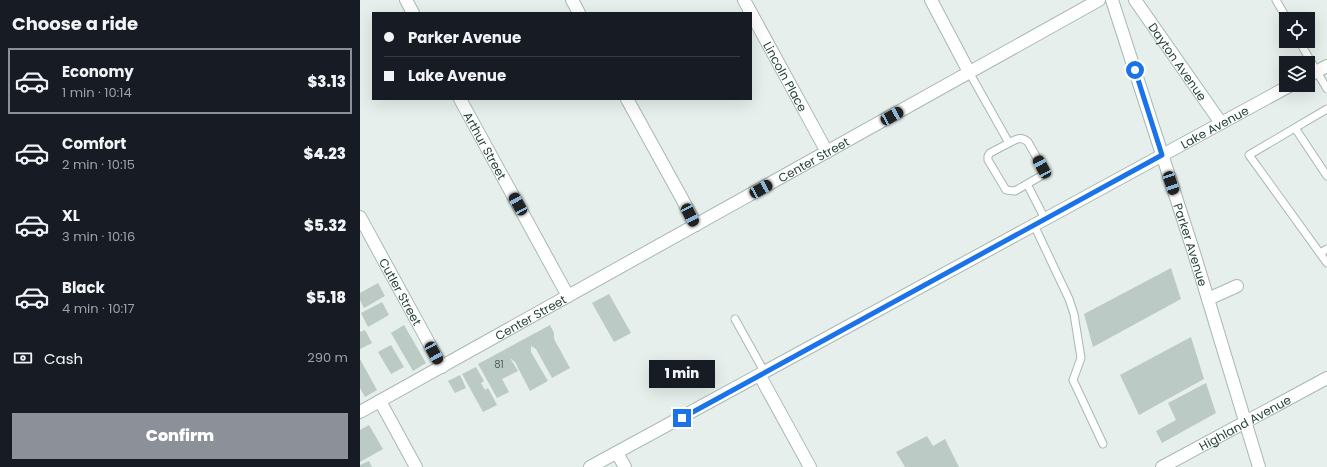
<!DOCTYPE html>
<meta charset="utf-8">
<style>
body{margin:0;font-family:Poppins,sans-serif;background:#20242c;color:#f1f3f6;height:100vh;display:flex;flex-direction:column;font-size:15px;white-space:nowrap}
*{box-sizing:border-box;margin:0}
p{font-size:13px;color:#9ea1a6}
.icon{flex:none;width:22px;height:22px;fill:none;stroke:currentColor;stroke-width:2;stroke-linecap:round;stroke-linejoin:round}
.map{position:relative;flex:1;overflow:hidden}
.drawer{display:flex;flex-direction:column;background:#171b24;width:360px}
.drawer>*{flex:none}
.hud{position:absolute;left:12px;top:12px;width:380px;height:88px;border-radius:0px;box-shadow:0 4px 16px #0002;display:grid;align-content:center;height:88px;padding:0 12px;background:#171b24}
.fabs{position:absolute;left:919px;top:12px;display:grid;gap:8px}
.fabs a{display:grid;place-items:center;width:36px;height:36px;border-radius:0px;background:#171b24;box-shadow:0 4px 16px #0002;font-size:20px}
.end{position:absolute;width:18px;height:18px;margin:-9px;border:5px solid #1a73e8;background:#fff;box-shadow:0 0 0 2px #fff}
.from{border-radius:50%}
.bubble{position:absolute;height:28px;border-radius:0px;background:#171b24;box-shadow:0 4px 16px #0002;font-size:13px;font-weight:800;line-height:28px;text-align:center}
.car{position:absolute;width:12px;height:24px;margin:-12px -6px;border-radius:5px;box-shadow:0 0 3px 1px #0007;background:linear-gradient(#222 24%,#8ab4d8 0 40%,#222 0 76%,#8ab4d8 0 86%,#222 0)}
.hud b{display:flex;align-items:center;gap:14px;height:38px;font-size:15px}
.hud b+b{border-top:1px solid #363941}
.hud i{width:10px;height:10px;background:#f1f3f6}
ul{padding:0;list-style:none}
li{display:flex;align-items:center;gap:12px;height:66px;margin:0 8px 6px;padding:0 4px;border:2px solid transparent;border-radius:0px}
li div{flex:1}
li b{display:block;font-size:15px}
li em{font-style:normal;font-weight:800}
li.selected{border-color:#8c9099}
li>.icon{width:36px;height:36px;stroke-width:1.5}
h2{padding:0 12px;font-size:18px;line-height:48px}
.pay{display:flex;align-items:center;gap:10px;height:44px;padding:0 12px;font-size:15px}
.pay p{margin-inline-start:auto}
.action{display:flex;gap:8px;margin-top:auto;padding:8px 12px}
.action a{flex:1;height:46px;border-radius:0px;background:#8c9099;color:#fff;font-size:16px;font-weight:800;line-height:46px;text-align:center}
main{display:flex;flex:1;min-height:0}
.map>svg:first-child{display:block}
.building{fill:#bbcac4}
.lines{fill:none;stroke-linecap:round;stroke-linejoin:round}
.service-casing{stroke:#a8b8b2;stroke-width:9}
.minor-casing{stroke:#a8b8b2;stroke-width:14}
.tertiary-casing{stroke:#a8b8b2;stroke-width:14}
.service{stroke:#fff;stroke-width:7}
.minor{stroke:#fff;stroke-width:12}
.tertiary{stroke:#fff;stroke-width:12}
.route{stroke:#1a73e8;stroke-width:5}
.labels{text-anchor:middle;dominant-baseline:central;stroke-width:4;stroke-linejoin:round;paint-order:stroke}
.number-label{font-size:10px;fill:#4a645c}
.street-label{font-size:12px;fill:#24423a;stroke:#f7fbf9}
</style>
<main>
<section class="drawer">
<h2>Choose a ride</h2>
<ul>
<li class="selected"><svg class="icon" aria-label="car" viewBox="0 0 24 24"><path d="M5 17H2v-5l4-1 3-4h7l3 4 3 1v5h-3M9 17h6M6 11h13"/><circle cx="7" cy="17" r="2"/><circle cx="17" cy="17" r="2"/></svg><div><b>Economy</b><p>1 min · 10:14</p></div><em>$3.13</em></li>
<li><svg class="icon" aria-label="car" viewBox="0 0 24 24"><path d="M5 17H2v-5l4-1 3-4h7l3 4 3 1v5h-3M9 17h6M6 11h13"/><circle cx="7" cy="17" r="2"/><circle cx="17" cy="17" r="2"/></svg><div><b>Comfort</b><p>2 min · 10:15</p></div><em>$4.23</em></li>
<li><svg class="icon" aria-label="car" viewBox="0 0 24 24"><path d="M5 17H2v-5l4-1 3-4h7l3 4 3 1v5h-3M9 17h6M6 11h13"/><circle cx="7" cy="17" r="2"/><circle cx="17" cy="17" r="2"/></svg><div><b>XL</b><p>3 min · 10:16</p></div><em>$5.32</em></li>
<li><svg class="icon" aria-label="car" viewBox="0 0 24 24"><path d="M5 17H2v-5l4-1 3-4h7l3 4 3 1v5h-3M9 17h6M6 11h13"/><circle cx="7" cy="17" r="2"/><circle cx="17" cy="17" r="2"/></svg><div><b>Black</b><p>4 min · 10:17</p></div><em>$5.18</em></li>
</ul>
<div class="pay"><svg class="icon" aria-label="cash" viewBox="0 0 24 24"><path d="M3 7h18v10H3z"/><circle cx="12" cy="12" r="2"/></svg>Cash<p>290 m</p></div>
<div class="action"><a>Confirm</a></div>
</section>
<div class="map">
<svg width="967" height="467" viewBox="0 0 967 467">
<rect width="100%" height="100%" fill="#e6efeb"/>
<!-- building -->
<path class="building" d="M811,268L821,299L733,347L724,314Z
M18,283L25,296L4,308L0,300V293Z
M249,294L271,333L254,342L232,303Z
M22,302L29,315L8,327L1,313Z
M44,325L66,363L53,371L31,333Z
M190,325L194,333V339L210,368L192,378L176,349L171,346V352L188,381L170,391L155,362L150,358L158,371L142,379L149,392L137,398L118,364Z
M5,330L12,343L0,349V332Z
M831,337L844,379L779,415L760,375Z
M31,345L44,367L31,374L18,352Z
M0,359L17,390L5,397L0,388Z
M116,367L124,381L121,383L125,390L128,388L137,405L123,412L102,374Z
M100,375L106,388L95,393L88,381Z
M846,383L856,413L802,443L796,431L816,420L808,403Z
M9,425L23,449L0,462V430Z
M567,436L573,446L585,439L599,467H545L536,452Z
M9,461L12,467H0V465Z"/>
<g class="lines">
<defs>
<path id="service" d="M916,0L927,19
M939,41L967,89
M609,72L649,143L630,153L628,156V160L646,190L655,191L667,184L685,219
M967,109L889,155L967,263
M935,128L967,176
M649,143C656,139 661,136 668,142L682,167L683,170L681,176L667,184
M674,225L709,299L714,314L721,358L713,380L743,444
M960,253L967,249
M375,319L405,373"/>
<g id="minor">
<path d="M46,0L53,13"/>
<path d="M212,0L219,13"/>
<path id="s1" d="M384,0L467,152"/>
<path d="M571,0L609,72"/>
<path id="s2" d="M775,0L861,123"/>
<path d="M948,76L967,66"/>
<path id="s3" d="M100,99L208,296"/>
<path d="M267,99L320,195L336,225"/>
<path id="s4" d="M0,217L82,367"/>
<path d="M848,299L877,286"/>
<path d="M400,376L450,467"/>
<path d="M20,401L56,467"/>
<path id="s5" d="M0,412L739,0"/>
<path d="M257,453L265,467"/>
<path id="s6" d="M230,467L931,85"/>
</g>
<g id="tertiary">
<path id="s7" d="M752,0L834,253L899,467"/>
<path id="s8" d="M802,467L967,378"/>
</g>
</defs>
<!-- service casing -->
<use href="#service" class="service-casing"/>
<!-- minor casing -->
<use href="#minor" class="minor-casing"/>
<!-- tertiary casing -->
<use href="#tertiary" class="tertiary-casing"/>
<!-- service -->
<use href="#service" class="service"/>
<!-- minor -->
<use href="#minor" class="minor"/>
<!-- tertiary -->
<use href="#tertiary" class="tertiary"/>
</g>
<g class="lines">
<!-- route -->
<path class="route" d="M322,418L802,155L775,70"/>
</g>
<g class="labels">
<!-- number labels -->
<g class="number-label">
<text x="139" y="364">81</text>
</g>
<!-- street labels -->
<g class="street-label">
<text stroke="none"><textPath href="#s2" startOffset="75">Dayton Avenue</textPath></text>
<text stroke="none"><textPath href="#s1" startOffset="87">Lincoln Place</textPath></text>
<text stroke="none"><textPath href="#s6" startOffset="711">Lake Avenue</textPath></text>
<text stroke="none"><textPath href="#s3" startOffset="53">Arthur Street</textPath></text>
<text stroke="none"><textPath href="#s5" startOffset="519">Center Street</textPath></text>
<text stroke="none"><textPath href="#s7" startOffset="257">Parker Avenue</textPath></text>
<text stroke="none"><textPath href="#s4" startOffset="85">Cutler Street</textPath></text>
<text stroke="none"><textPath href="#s5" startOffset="195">Center Street</textPath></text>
<text stroke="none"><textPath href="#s8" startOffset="94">Highland Avenue</textPath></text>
</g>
</g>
</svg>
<div class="fabs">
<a><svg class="icon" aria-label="locate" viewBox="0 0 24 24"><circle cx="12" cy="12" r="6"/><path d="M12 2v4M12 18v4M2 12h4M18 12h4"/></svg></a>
<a><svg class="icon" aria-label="layers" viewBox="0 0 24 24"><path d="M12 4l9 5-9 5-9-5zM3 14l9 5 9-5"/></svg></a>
</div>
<i class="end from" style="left:775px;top:70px"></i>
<i class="end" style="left:322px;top:418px"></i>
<div class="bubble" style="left:289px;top:360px;width:66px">1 min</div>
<i class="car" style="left:532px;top:116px;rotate:61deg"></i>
<i class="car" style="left:682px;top:167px;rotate:332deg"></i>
<i class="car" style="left:811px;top:183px;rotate:162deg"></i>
<i class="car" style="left:401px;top:189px;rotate:61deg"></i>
<i class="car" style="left:158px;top:204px;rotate:331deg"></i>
<i class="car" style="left:330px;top:215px;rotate:153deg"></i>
<i class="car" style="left:74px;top:353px;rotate:151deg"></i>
<div class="hud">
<b><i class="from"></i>Parker Avenue</b>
<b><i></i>Lake Avenue</b>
</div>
</div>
</main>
